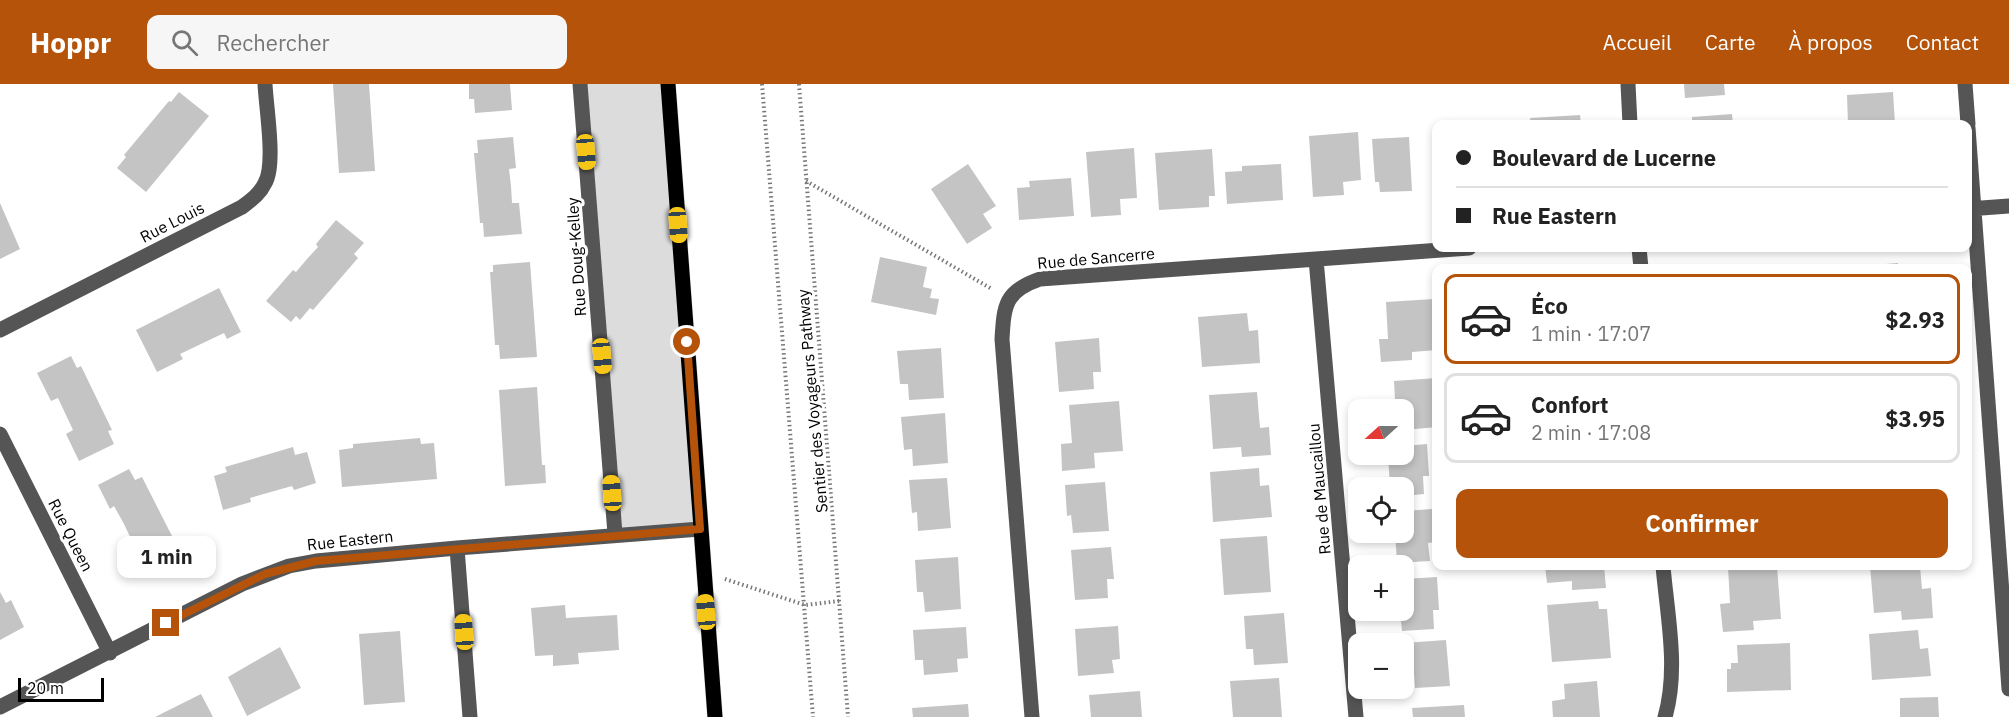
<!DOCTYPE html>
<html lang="fr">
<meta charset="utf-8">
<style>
body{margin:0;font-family:"IBM Plex Sans",sans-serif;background:#f6f6f6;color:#222;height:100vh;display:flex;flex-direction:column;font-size:22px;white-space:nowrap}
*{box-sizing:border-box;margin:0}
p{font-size:20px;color:#767676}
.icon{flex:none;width:33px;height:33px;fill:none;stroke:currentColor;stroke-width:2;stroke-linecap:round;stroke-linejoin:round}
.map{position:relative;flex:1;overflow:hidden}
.details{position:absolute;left:1432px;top:180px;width:540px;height:306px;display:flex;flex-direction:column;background:#fff;border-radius:12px;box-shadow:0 3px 9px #0003}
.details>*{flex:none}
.banner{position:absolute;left:1432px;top:36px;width:540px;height:132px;border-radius:12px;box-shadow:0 3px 9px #0003;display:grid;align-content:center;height:132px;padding:0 24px;background:#fff}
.needle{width:39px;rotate:249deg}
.controls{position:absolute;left:1348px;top:315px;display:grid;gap:12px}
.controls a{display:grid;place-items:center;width:66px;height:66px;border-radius:12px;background:#fff;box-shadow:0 3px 9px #0003;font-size:30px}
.scale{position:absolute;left:18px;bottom:15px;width:86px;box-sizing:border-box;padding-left:6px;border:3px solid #000;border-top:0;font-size:16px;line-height:21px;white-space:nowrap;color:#000;-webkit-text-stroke:4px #fff;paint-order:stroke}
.end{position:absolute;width:27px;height:27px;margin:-14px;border:8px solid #b45309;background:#fff;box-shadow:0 0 0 3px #fff}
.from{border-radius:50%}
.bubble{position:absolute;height:42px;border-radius:12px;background:#fff;box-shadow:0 3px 9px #0003;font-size:20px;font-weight:700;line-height:42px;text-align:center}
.car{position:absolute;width:18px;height:36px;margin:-18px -9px;border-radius:8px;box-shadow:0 0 4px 2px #0007;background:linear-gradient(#f5c518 24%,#345 0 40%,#f5c518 0 76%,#345 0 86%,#f5c518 0)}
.banner b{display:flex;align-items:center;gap:21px;height:57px;font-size:22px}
.banner b+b{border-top:2px solid #e0e0e0}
.banner i{width:15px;height:15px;background:#222}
ul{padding:10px 0 0;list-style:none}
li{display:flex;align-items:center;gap:18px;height:90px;margin:0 12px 9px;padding:0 12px;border:3px solid #e0e0e0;border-radius:12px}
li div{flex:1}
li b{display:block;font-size:22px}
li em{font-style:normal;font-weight:700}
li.on{border-color:#b45309}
li>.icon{width:54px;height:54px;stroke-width:1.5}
.cta{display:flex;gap:12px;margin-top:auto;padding:12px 24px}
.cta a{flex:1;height:69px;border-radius:12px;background:#b45309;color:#fff;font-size:24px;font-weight:700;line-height:69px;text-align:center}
header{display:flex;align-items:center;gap:36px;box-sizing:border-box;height:84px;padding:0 30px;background:#b45309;color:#fff}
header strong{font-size:28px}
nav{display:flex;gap:33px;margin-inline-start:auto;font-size:21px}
.search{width:420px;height:54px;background:#f6f6f6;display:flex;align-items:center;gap:15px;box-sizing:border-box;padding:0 21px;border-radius:12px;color:#767676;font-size:22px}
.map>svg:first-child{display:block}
.green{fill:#dcdcdc}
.building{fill:#c4c4c4}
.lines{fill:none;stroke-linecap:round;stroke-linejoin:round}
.major-casing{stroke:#dbdbdb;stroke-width:16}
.path{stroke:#777;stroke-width:4;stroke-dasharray:1.5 3;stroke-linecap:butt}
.minor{stroke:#555;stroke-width:15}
.major{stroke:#000;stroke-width:15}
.route{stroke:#b45309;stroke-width:8}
.labels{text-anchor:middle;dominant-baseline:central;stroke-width:6;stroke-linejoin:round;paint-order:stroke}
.street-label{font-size:16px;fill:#000;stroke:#fff}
</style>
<header>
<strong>Hoppr</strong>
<div class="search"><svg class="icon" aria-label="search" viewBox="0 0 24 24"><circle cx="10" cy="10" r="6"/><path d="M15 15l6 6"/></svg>Rechercher</div>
<nav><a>Accueil</a><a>Carte</a><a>À propos</a><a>Contact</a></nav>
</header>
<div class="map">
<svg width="2009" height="633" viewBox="0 0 2009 633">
<rect width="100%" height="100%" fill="#fff"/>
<!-- green -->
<path class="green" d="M580,0H668L700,445L615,450Z"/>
<!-- building -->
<path class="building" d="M333,0H369L375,87L339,89Z
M469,0H510L512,26L475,29L474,15H469Z
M1684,0H1724L1725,11L1685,14Z
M179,8L209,32L146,108L117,84L126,73L124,71L169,17L171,18Z
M1893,8L1895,40H1848L1847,11Z
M1732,30L1733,40H1692V33Z
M1580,31L1581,40H1531L1530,34Z
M1358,48L1361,96L1343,98L1344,111L1313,113L1309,52Z
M513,53L516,84L509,85L511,102L512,119H519L522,150L484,153L483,139H480L474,69H478L477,56Z
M1409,53L1412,107L1380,108L1379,98H1375L1372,55Z
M1134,64L1137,114L1120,115L1121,131L1091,133L1086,68Z
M1212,65L1215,112H1209V123L1159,126L1155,69Z
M968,80L996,122L983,130L992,144L967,160L931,105Z
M1281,80L1283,116L1227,120L1225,88L1242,87V82Z
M1071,94L1074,132L1019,136L1017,104L1030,103L1029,97Z
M0,119L20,165L0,175Z
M336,136L364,159L354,170L358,174L313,226L310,224L300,236L296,232L291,238L266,217L293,186L296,188L307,175L318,163L316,160Z
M880,173L927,183L923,203L932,205L930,214L939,215L936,231L871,218Z
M530,178L537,273L500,275L499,261H495L490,188H493V181Z
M1898,179V184H1862L1861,182Z
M219,204L241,248L227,255L224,249L180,270L183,275L157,288L136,246Z
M1434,215L1437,266L1412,268V276L1381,278L1379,255H1388L1386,218Z
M1247,229L1249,247L1258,246L1260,279L1202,283L1198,233Z
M1099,254L1101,288H1093L1094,305L1059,308L1055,258Z
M941,264L944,314L909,316L908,300H900L897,267Z
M71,272L77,284L81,282L112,346L108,347L114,360L79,377L66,350L73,346L58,314L51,317L37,289Z
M1437,294V343L1404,346V326H1390V317L1395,316L1394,297Z
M537,303L542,381H545L546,399L505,402L499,306Z
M1257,308L1260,344L1269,343L1271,371L1242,373L1241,363L1213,365L1209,311Z
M1119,317L1123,367L1094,369L1095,384L1062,387L1061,360L1072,359L1069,321Z
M945,329L948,379L913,382L912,365L904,366L901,333Z
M420,354L421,360L434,359L437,395L342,403L339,366L353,364V360Z
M1427,360L1429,392H1423L1424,410L1404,412V404H1390L1388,370H1404V362Z
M293,363L295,371L307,368L316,399L294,406L292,402L250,414L251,418L223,426L214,392L227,388L225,383Z
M1259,384L1260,402L1269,401L1272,433L1213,438L1210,388Z
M129,385L135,396L142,393L172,452L165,455L172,467L140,483L127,459L132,457L124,440L114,422L110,425L98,401Z
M947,394L951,444L918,447L917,428L912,429L909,396Z
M1105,398L1109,447L1073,449L1071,431L1067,432L1065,401Z
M1432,425L1435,458L1428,459L1430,477L1397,479L1395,448H1404V427Z
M1267,452L1271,508L1224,511L1220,455Z
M1111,463L1114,495H1107L1108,514L1075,516L1071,466Z
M958,473L961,525L925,528L923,508H917L915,476Z
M1545,482H1604L1606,504L1572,506V497L1547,499Z
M1777,482L1781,535L1753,537L1754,546L1723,548L1720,520L1730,519L1728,483Z
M1870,482H1920L1922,505L1931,504L1933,534L1902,536L1901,527L1874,529Z
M1437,493L1439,526H1433L1434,545L1402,547L1400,526H1404V495Z
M0,508L6,519L11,516L24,543L0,556Z
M1598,517L1599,525H1607L1611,574L1552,578L1547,521Z
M565,521L566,534L617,531L619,566L578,569L579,580L553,582V571L535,572L531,524Z
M1284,529L1288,579L1254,581L1253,565H1246L1244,532Z
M1118,542L1120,575L1112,576L1114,589L1078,592L1075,545Z
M966,543L968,574L957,575L958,588L924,591L923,576H915L913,546Z
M1918,546L1920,565L1928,564L1931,592L1872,596L1869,550Z
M400,547L405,618L364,621L359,550Z
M1446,556L1450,602L1415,604L1414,589L1406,590L1404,559Z
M1790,559L1791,606L1727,608V585H1731V579H1738L1737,561Z
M280,563L301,604L247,632L228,593Z
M1279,594L1282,633H1233L1230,597Z
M1597,597L1600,633H1553L1552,617L1565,615L1564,600Z
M1140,607L1142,633H1091L1089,611Z
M201,610L213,633H155Z
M1938,613L1939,633H1900V614Z
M968,620L969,633H913L912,624Z
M1464,621L1465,633H1413L1412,624Z"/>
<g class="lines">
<defs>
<path id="major" d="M668,0L715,633"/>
</defs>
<!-- major casing -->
<use href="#major" class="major-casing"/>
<!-- path -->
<path class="path" d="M762,0L813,633
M799,0L848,633
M806,97L992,205
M725,495L805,521L840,517"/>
<!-- minor -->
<path class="minor" d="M580,0L615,450
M1628,0L1630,40
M1965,0L1968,40
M1968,44L2009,605
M1968,125L2009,122
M1639,164L1641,184
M1316,175L1356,633
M0,246L242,123C251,116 260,110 265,99C276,81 266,23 265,0
M0,350L110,569
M457,464L470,633
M1663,482C1667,530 1679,585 1665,633
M0,623L242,500L289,482L316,477L457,464L700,445
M1032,633L1002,255C1004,221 1005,207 1040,195L1469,164"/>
<!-- major -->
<use href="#major" class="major"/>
</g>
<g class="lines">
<!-- route -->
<path class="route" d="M166,539L265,490L316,477L700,445L687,258"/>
</g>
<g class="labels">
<!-- street labels -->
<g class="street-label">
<text transform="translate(172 138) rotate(-27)">Rue Louis</text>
<text transform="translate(576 173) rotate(-94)">Rue Doug-Kelley</text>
<text transform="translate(1096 174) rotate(-5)">Rue de Sancerre</text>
<text transform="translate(812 317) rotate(-95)">Sentier des Voyageurs Pathway</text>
<text transform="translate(1319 405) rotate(-95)">Rue de Maucaillou</text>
<text transform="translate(71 451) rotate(63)">Rue Queen</text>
<text transform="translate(350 456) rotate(-6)">Rue Eastern</text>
</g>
</g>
</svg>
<div class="controls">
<a><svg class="needle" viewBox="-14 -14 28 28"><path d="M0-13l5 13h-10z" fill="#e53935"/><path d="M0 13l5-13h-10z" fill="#767676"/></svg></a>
<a><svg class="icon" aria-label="locate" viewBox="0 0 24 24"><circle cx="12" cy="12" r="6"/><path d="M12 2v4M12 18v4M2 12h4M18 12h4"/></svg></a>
<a>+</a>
<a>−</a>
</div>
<div class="scale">20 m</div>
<i class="end from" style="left:687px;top:258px"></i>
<i class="end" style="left:166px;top:539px"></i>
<div class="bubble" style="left:117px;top:452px;width:99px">1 min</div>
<i class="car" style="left:586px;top:68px;rotate:175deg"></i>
<i class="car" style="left:678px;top:141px;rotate:176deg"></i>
<i class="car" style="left:602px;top:272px;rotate:175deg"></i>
<i class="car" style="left:612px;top:409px;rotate:356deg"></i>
<i class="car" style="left:706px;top:528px;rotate:355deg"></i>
<i class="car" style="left:464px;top:548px;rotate:356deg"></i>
<div class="banner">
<b><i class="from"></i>Boulevard de Lucerne</b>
<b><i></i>Rue Eastern</b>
</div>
<section class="details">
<ul>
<li class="on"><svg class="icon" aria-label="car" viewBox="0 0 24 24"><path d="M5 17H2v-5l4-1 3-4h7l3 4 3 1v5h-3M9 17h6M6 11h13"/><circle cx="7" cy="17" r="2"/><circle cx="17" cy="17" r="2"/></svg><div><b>Éco</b><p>1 min · 17:07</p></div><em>$2.93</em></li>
<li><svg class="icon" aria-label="car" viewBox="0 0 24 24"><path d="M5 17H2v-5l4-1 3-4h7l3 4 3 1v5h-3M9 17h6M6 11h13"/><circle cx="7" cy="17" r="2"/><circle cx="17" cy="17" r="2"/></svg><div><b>Confort</b><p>2 min · 17:08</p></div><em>$3.95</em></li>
</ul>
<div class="cta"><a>Confirmer</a></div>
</section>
</div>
